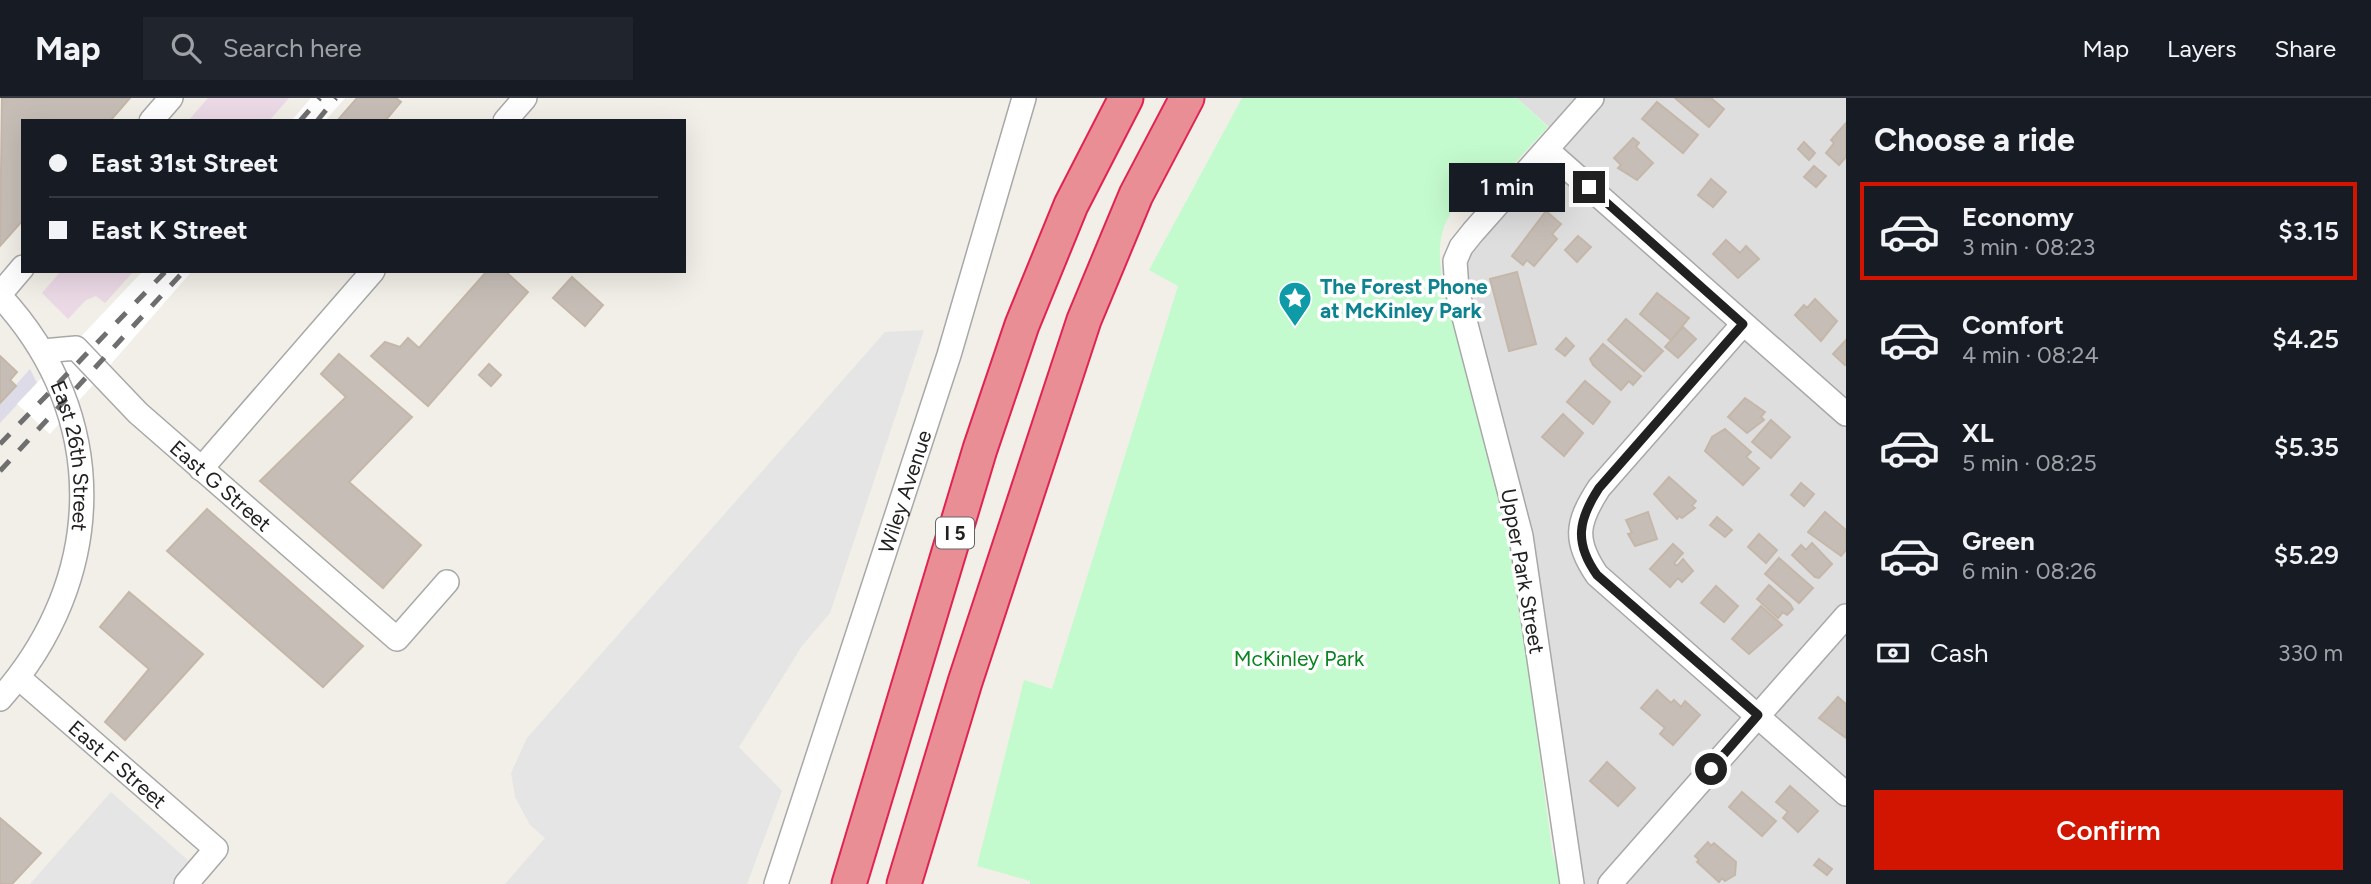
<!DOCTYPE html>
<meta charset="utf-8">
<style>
body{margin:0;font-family:Figtree,sans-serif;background:#20242c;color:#f1f3f6;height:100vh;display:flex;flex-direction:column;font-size:26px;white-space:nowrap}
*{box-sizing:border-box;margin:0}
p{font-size:23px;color:#9ea1a6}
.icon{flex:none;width:38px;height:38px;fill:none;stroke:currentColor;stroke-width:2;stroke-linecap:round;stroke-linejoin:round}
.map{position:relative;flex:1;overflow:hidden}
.details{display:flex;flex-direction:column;background:#171b24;width:525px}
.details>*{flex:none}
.guide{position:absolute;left:21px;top:21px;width:665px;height:154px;border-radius:0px;box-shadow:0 7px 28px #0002;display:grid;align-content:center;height:154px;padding:0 28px;background:#171b24}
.end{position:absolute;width:32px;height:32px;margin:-16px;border:9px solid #212121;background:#fff;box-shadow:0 0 0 4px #fff}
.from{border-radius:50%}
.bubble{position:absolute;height:49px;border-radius:0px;background:#171b24;box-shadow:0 7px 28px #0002;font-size:23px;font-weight:600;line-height:49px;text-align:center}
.guide b{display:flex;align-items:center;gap:24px;height:66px;font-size:26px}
.guide b+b{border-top:2px solid #363941}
.guide i{width:18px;height:18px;background:#f1f3f6}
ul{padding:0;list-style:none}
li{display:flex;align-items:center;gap:21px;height:98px;margin:0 14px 10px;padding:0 14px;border:4px solid transparent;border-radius:0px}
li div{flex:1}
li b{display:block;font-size:26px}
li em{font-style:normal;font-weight:600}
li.on{border-color:#d21500}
li>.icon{width:63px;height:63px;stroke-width:1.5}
h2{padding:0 28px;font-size:32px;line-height:84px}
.pay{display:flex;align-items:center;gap:18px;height:77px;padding:0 28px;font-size:26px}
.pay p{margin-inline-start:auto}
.primary-button{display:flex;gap:14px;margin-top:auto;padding:14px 28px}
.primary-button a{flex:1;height:80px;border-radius:0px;background:#d21500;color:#fff;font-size:28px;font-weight:600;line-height:80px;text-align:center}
header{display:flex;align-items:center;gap:42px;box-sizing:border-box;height:98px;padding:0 35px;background:#171b24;border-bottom:2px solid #363941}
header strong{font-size:33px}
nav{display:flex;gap:38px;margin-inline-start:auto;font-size:24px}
.search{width:490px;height:63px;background:#20242c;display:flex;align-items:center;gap:18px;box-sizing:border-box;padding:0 24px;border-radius:0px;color:#9ea1a6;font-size:26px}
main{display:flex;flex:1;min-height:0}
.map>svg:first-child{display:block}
.residential{fill:#dfdede}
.industrial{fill:#ebd9e6}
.park{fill:#c4fbce}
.parking{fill:#e5e5e5}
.plaza{fill:#dcdbe7}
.pier{fill:#fff}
.building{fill:#c6beb6;stroke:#c4b7a9;stroke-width:2}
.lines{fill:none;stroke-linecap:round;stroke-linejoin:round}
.minor-casing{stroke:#a8a8a8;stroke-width:26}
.highway-casing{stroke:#e02351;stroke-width:37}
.minor{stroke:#fff;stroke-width:23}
.highway{stroke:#ea8e96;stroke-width:33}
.rail{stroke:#6f6f6f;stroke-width:5;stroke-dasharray:14 14;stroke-linecap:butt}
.route{stroke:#212121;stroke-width:9}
.labels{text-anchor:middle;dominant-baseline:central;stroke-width:7;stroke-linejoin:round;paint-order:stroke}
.shield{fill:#fff;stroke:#646464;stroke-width:2}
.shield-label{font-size:19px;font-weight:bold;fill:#212121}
.culture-label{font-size:21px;font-weight:bold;fill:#0d838f;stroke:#fff;text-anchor:start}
.street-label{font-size:21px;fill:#212121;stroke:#fff}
.park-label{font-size:21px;fill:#098520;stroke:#fff}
</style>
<header>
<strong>Map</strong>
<div class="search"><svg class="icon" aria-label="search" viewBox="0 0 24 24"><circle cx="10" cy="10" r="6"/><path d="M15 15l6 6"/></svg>Search here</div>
<nav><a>Map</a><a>Layers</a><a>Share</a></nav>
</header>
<main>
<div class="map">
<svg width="1846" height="786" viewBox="0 0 1846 786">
<rect width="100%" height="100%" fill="#f1efe7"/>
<!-- residential -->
<path class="residential" d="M1517,0H1846V786H1572L1535,533L1463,219L1461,149L1559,38Z"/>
<!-- industrial -->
<path class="industrial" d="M208,0H289L269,23H188Z
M61,173H134L105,205L96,198L86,202L68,221L42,195Z"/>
<!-- park -->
<path class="park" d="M1242,0H1517L1548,29L1500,81L1489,73C1473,90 1450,109 1443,132C1433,166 1449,212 1462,243L1516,477L1552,753L1562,786H1030V783L977,768L1024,582L1052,591L1178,188L1149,172Z"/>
<!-- parking -->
<path class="parking" d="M924,232L830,515L802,548L739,649L782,693L747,786H505L545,740L530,727L515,699L511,675L527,640L885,234Z
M111,694L199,772L186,786H30Z"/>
<!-- plaza -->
<path class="plaza" d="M30,271L37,285L0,325V305Z"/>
<!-- pier -->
<path class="pier" d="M311,0H345L325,23H291Z
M143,173H192L50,336L17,306Z"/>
<!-- building -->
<path class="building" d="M2,0H130L110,23H23V122L0,148Z
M357,0H396L401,4L385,23H337Z
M1675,0H1711L1724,11L1709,29Z
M1657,4L1698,37L1683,55L1642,21Z
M1846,25V59L1839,67L1826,55L1834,45L1831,42Z
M1633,40L1639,45L1636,49L1653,65L1637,82L1618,70L1621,67L1614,60Z
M1804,44L1815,55L1809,62L1798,51Z
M1814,68L1826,78L1816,89L1804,79Z
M1711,81L1726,94L1713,109L1698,97Z
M1546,113L1561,126L1552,136L1557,141L1534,168L1527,162L1523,167L1512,158Z
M1578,138L1591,149L1577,164L1565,152Z
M1726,142L1740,155L1746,148L1759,161L1738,180L1713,156Z
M487,173H505L528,194L428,308L371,258L385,244L400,249L408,240L419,250Z
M1517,174L1536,246L1509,253L1490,181Z
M572,179L603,207L585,228L553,200Z
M1657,195L1689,220L1671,242L1640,216Z
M1815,201L1837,223L1821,243L1795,217L1804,207L1807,210Z
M1626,221L1663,253L1644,273L1608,242Z
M1683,229L1696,241L1678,260L1665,249Z
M1566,240L1574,248L1565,258L1556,251Z
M1846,242V266L1845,267L1833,256Z
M1603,246L1641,278L1633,287L1629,283L1621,292L1593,267L1590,261Z
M339,256L412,319L349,384L421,447L383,490L260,383L346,299L321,276Z
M0,258L17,274L10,282L16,288L0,305Z
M489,266L501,277L491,288L479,277Z
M1585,283L1610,304L1593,326L1567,304Z
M1745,300L1765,314L1761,319L1764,322L1747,335L1728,319Z
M1563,316L1583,335L1564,358L1542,339Z
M1771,322L1790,339L1771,360L1752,344Z
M1725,331L1751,354L1746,359L1759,370L1743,387L1705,353L1712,339Z
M1669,379L1696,403L1692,408L1695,410L1682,420L1679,418L1677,421L1654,396Z
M1801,385L1814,396L1804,408L1791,397Z
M207,411L363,548L323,589L167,453Z
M1648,414L1657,441L1635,448L1628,436L1632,435L1626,422Z
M1825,414L1846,432V452L1841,458L1808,434Z
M1717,419L1732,432L1725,439L1710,427Z
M1759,436L1777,452L1766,465L1748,449Z
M1812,445L1832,466L1819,480L1815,479L1792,457L1801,447L1806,452Z
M1673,446L1683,455L1674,465L1677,468L1683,461L1693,473L1682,484L1678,480L1670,489L1650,471Z
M1779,460L1813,490L1799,505L1765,476Z
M1769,487L1790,506L1793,511L1787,517L1783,514L1778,520L1757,501Z
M1716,488L1738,508L1724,524L1701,505Z
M129,494L203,556L125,642L105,624L149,571L100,529Z
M1761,508L1782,527L1749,556L1732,541Z
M1657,592L1671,605L1674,602L1681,609L1685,603L1700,617L1673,647L1660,636L1665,630L1641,610Z
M1838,599L1846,606V640L1819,620Z
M1607,664L1635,690L1618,708L1590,683Z
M1790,688L1818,713L1798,734L1783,720L1788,714L1776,704Z
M1742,694L1776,723L1762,738L1729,709Z
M0,720L41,755L12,786H0Z
M1708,744L1711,748L1714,745L1736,764L1735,777L1725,783L1722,780L1719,784L1697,764L1699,762L1695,758Z
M1819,761L1832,771L1827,777L1814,767Z"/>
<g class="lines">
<defs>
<g id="minor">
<path d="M151,23L171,0"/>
<path d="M505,23L525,0"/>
<path d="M1547,52L1846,316"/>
<path d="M0,196L23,169"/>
<path id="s1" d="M0,198C111,317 107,481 0,601"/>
<path d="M1743,226L1599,390C1577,424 1573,442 1597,477L1846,696"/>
<path id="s2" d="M43,253L76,250L138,315L397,541L447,484"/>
<path d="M201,371L373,173"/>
<path id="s3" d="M19,580L216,751L186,786"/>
<path id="s4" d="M776,786L949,257L1024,0"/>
<path d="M1572,786L1521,438L1457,192L1455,163L1461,149L1473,134L1592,0"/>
<path d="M1610,786L1846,518"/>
</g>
<path id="highway" d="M849,786L980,351L1022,227L1071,107L1126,0
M904,786L965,584L1084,222L1136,97L1187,0"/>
</defs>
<!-- minor casing -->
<use href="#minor" class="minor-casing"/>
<!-- highway casing -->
<use href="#highway" class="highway-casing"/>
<!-- minor -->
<use href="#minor" class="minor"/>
<!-- highway -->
<use href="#highway" class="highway"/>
<!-- rail -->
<path class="rail" d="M300,23L320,0
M317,23L336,0
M0,346L166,173
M0,373L184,173"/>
</g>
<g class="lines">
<!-- route -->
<path class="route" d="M1589,89L1743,226L1599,390C1578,422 1574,445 1597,477L1758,617L1711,671"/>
</g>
<!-- icons -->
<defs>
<symbol id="sight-pin" viewBox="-11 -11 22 30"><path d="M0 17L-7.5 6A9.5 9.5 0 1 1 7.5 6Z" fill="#0f9aa8" stroke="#fff"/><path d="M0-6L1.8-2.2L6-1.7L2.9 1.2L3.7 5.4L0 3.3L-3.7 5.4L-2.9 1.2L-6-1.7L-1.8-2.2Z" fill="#fff"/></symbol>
</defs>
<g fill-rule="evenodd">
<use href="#sight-pin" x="1276" y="181" width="38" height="52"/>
</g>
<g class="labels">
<!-- shield labels -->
<rect class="shield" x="936" y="419.5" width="38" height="31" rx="5"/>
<g class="shield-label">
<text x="955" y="435">I 5</text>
</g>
<!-- culture labels -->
<g class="culture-label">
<text x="1320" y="188">The Forest Phone<tspan x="1320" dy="24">at McKinley Park</tspan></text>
</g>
<!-- street labels -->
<g class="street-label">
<text stroke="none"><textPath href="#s1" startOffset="180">East 26th Street</textPath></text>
<text stroke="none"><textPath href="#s2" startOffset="233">East G Street</textPath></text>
<text stroke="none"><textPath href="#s4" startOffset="413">Wiley Avenue</textPath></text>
<text transform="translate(1523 473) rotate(80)">Upper Park Street</text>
<text stroke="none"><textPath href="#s3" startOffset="131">East F Street</textPath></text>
</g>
<!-- park labels -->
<g class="park-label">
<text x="1299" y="560">McKinley Park</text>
</g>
</g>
</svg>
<i class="end from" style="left:1711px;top:671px"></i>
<i class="end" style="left:1589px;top:89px"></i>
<div class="bubble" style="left:1449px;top:65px;width:116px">1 min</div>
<div class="guide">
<b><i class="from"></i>East 31st Street</b>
<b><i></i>East K Street</b>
</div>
</div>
<section class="details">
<h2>Choose a ride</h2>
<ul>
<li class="on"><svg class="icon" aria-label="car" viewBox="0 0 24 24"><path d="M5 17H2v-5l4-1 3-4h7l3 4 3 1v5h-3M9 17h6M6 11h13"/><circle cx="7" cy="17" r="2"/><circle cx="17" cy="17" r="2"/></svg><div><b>Economy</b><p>3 min · 08:23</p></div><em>$3.15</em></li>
<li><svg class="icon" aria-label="car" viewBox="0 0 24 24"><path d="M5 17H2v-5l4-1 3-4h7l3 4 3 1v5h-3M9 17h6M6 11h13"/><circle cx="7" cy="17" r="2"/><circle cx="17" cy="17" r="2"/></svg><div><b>Comfort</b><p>4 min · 08:24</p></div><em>$4.25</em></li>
<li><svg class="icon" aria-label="car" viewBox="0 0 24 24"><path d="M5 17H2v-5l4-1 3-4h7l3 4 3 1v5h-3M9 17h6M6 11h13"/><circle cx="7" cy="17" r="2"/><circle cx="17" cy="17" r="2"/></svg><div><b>XL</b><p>5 min · 08:25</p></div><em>$5.35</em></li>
<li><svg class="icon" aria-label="car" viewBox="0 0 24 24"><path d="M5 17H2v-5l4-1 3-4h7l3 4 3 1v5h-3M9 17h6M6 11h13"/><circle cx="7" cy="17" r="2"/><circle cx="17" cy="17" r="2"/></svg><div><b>Green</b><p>6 min · 08:26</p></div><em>$5.29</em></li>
</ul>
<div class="pay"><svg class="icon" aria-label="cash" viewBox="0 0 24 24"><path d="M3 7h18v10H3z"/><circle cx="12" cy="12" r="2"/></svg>Cash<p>330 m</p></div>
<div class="primary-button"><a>Confirm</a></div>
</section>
</main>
